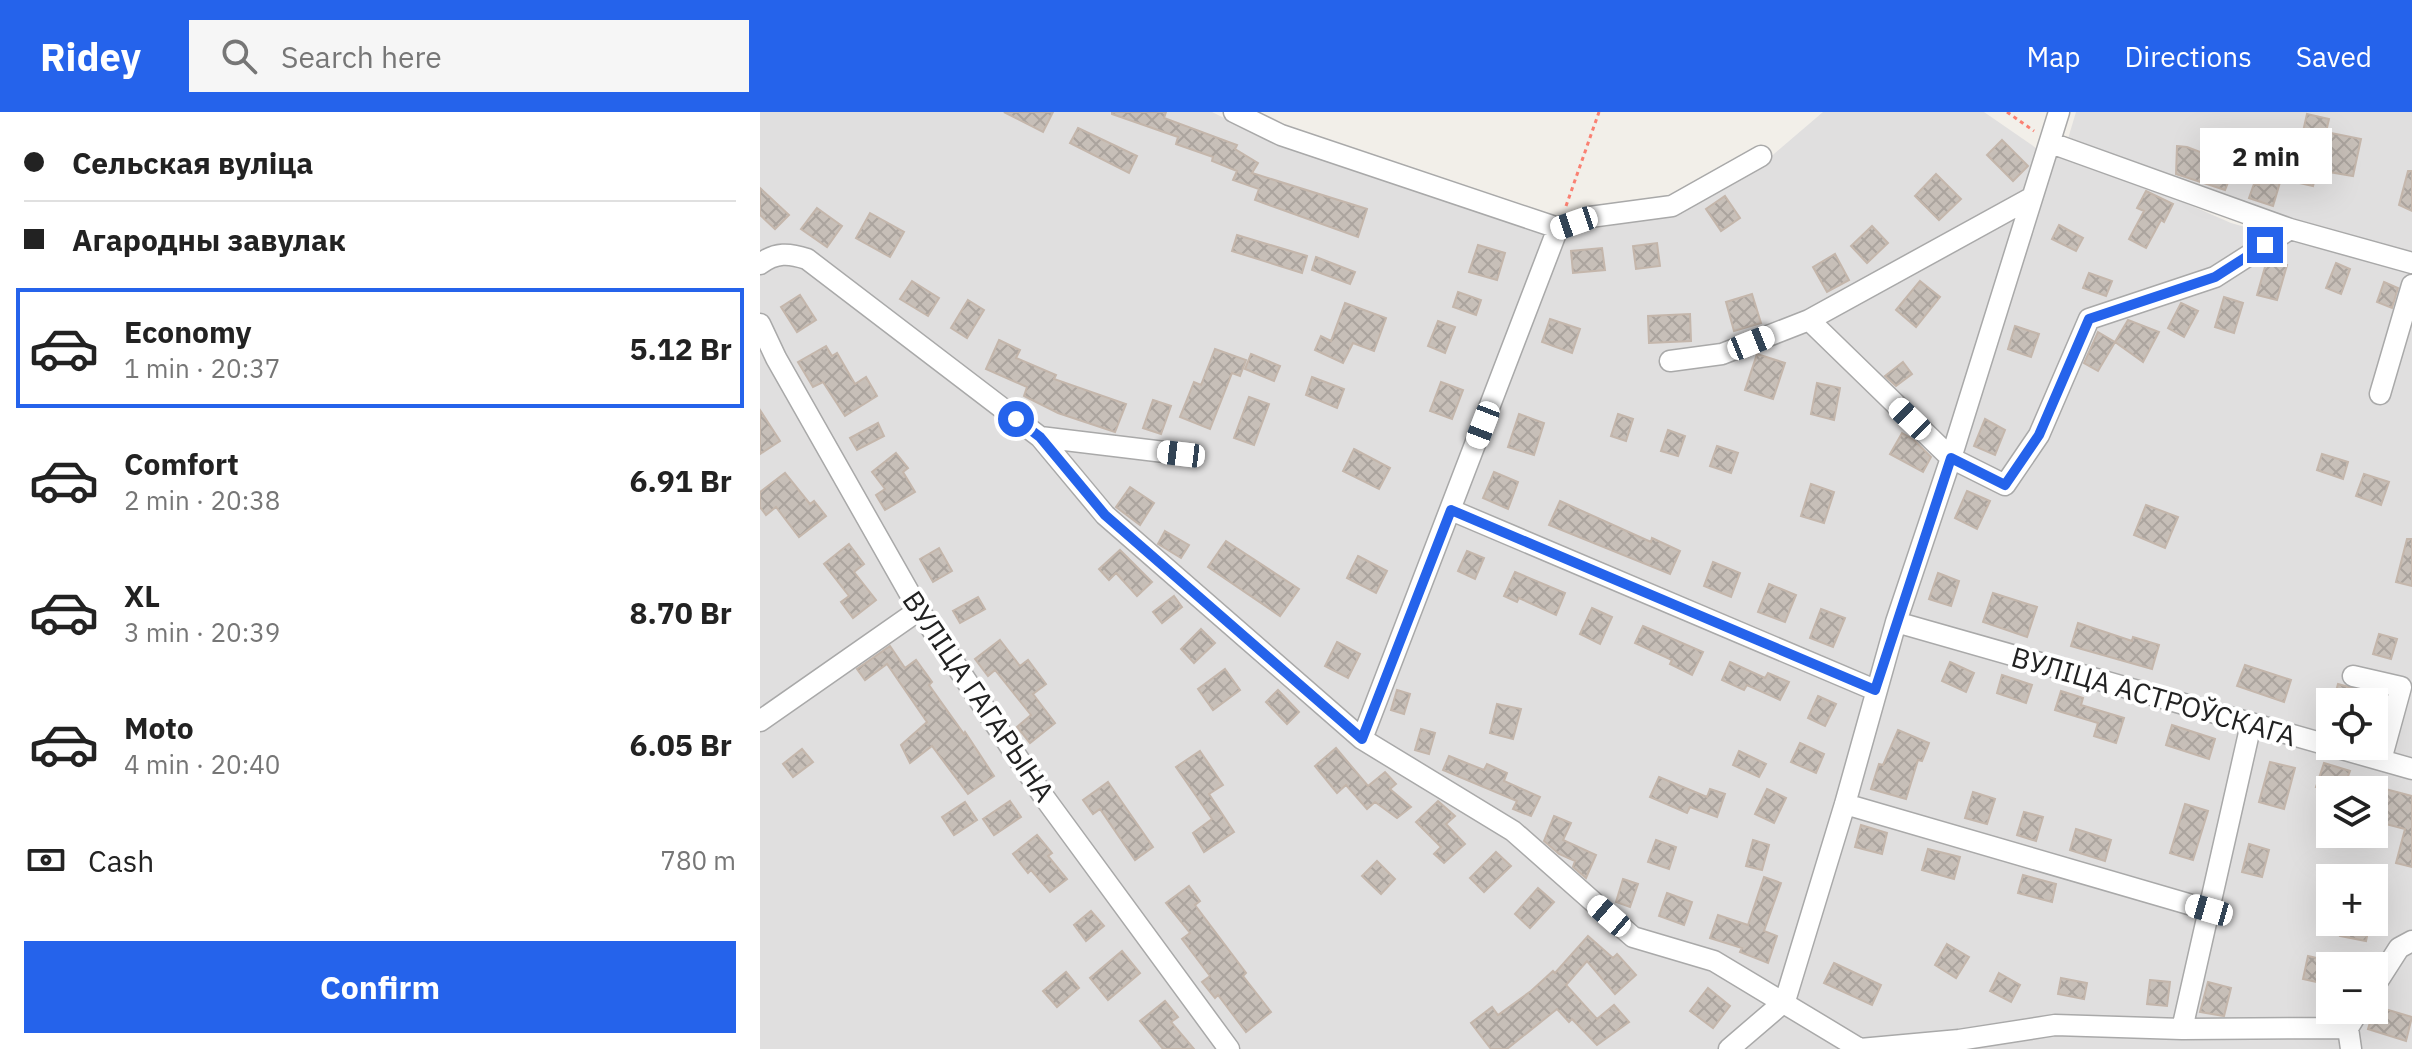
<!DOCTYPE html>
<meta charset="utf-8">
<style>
body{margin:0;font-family:"IBM Plex Sans",sans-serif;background:#f6f6f6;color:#222;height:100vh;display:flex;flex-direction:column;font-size:30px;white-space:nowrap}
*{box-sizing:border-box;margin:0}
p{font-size:26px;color:#767676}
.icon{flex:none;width:44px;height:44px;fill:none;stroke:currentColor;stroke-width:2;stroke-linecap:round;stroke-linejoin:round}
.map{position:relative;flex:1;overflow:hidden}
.details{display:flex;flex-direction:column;background:#fff;width:760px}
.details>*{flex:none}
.hud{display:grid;align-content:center;height:176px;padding:0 24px;background:#fff}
.tools{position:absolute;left:1556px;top:576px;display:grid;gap:16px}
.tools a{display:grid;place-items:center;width:72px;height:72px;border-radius:0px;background:#fff;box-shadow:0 8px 32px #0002;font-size:40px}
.end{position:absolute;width:36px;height:36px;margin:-18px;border:10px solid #2563eb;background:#fff;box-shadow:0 0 0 4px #fff}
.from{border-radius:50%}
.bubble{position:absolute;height:56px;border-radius:0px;background:#fff;box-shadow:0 8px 32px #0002;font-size:26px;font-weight:800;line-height:56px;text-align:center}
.car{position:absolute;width:24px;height:48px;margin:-24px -12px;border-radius:10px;box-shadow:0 0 6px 2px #0007;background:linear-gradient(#fff 24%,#345 0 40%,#fff 0 76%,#345 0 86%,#fff 0)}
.hud b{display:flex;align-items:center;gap:28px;height:76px;font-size:30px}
.hud b+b{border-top:2px solid #e0e0e0}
.hud i{width:20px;height:20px;background:#222}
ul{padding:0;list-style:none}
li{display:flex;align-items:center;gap:24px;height:120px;margin:0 16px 12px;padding:0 8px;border:4px solid transparent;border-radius:0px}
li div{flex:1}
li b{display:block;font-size:30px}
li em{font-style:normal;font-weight:800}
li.selected{border-color:#2563eb}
li>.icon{width:72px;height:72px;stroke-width:1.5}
.pay{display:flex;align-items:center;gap:20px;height:88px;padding:0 24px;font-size:30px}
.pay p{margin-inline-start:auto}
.action{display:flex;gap:16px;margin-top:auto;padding:16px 24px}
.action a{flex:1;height:92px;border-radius:0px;background:#2563eb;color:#fff;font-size:32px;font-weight:800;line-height:92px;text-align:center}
header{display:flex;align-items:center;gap:48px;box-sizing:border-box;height:112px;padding:0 40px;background:#2563eb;color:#fff}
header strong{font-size:38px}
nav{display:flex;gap:44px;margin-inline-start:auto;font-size:28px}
.search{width:560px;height:72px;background:#f6f6f6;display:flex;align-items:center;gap:20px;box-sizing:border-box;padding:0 28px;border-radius:0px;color:#767676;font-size:30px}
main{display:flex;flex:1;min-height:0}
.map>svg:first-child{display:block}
.residential{fill:#e0dfdf;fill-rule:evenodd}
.building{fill:url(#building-cross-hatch);stroke:#c4b6ab;stroke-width:2}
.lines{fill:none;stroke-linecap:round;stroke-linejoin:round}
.minor-casing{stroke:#a9a9a9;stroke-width:23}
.path{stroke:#fa8072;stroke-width:3;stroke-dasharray:4 4;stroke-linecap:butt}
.minor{stroke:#fff;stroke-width:20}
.route{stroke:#2563eb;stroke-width:10}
.labels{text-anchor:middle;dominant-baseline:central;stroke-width:8;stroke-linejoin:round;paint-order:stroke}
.street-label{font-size:28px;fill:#222;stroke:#fff}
</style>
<header>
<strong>Ridey</strong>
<div class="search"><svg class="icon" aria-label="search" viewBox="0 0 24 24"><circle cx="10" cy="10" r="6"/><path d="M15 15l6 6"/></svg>Search here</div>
<nav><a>Map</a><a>Directions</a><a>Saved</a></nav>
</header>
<main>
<section class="details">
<div class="hud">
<b><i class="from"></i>Сельская вуліца</b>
<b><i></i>Агародны завулак</b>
</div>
<ul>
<li class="selected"><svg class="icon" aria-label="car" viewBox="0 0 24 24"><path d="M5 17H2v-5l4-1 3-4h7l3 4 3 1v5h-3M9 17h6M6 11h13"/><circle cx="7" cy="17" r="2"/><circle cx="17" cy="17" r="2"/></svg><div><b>Economy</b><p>1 min · 20:37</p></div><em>5.12 Br</em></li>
<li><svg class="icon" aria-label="car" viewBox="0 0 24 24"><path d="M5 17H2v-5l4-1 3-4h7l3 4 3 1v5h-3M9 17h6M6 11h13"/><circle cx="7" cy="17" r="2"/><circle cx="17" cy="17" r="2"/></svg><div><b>Comfort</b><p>2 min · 20:38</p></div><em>6.91 Br</em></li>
<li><svg class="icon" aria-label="car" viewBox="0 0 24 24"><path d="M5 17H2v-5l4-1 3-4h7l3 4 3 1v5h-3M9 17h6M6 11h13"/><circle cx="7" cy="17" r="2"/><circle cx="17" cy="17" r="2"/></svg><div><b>XL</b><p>3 min · 20:39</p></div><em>8.70 Br</em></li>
<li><svg class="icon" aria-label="car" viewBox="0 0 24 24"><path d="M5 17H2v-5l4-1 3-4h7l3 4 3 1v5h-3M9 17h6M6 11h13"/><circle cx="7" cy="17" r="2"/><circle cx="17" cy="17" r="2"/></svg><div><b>Moto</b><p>4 min · 20:40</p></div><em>6.05 Br</em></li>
</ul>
<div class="pay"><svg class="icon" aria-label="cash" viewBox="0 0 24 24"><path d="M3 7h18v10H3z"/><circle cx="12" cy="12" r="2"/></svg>Cash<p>780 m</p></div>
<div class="action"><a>Confirm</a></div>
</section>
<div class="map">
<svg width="1652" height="937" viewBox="0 0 1652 937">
<defs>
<pattern id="building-cross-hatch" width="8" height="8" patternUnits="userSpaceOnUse" patternTransform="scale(2)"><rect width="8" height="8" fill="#c7bfb8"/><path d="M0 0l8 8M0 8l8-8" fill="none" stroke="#aba49e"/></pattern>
</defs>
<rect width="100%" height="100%" fill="#f2efe9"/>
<!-- residential -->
<path class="residential" d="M0,0H452L519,33L801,122L915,103L1000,54L1063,0H1224L1276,36L1338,53L1471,111L1652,162V937H0ZM1570,590H1614V634H1570ZM1570,678H1614V722H1570ZM1570,766H1614V810H1570ZM1570,854H1614V898H1570Z
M1316,0H1652V145L1556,120L1307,30Z"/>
<!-- building -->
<path class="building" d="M244,0H293L283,20Z
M352,0H406L404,6L477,33L475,37L498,51L492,61L607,97L598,125L495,88L499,77L473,68L477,59L452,49L453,45L416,32L418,25L352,2Z
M1547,2L1569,7L1566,20L1601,27L1593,64L1557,58L1553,74L1521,67L1513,94L1489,86L1494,72L1499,73L1502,47L1510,20L1542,24Z
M318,16L377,44L369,61L310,31Z
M1242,28L1268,54L1253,69L1227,43Z
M1417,34L1427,35L1464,49L1462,54L1473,58L1465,78L1416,62Z
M1648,59H1652V99L1639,93Z
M1176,62L1201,87L1179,108L1155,84Z
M0,76L29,103L15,117L0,103Z
M1386,79L1413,92L1404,110L1401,108L1386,136L1369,127L1384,99L1377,96Z
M965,84L980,106L961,119L946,97Z
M57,96L82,114L67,135L41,117Z
M110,101L144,120L130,145L96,126Z
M1299,113L1323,126L1316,139L1292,127Z
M1112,114L1128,131L1107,151L1091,134Z
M477,123L547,144L542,161L472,139Z
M897,131L900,154L876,157L873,134Z
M718,133L745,141L737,168L709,160Z
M842,136L845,158L813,161L811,139Z
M1075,142L1089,168L1067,180L1053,155Z
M556,145L595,160L590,172L552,158Z
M1507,148L1527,153L1517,188L1497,183Z
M1576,151L1590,157L1581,182L1566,176Z
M1329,161L1352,169L1346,184L1323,176Z
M152,169L179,186L168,204L140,187Z
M1160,169L1180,185L1156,215L1136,198Z
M1624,170L1638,176L1632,196L1617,190Z
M698,180L721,188L716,203L693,195Z
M992,182L1001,211L974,219L966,190Z
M40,183L56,208L37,220L21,195Z
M1464,185L1483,191L1474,221L1455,215Z
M208,188L224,198L207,226L191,216Z
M585,191L626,206L614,239L593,231L583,251L555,238L561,224L571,229Z
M1421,191L1438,199L1424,225L1408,216Z
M930,202L931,229L889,231L888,204Z
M790,207L820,217L812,241L782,230Z
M1368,208L1399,220L1383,250L1355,230Z
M678,209L695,215L685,241L668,234Z
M1255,214L1279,222L1271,245L1248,237Z
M1338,220L1355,230L1338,259L1324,251Z
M239,228L260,238L256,246L296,263L294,267L366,292L355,320L298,301L264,284L267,275L226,257Z
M66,234L72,244L77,241L95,272L106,265L117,284L85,304L63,270L53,275L38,250Z
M455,237L486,248L480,264L472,261L450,317L420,305L434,270L441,273Z
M491,242L520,254L514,269L485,257Z
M997,242L1025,251L1013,287L985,278Z
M1143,250L1152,262L1136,274L1125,264Z
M552,265L584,277L577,296L546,283Z
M681,270L703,278L692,307L670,299Z
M1057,271L1080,276L1074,308L1051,302Z
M489,285L509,292L494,333L474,326Z
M393,288L411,294L401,322L383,316Z
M0,298L20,329L0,342Z
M759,302L784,311L774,343L748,335Z
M858,302L873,307L866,329L851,324Z
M1225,307L1245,318L1235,343L1214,334Z
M118,311L124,324L97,338L90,326Z
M908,318L925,324L918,344L901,339Z
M1142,321L1154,328L1171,345L1163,360L1130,342Z
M957,334L978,341L971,361L950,354Z
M594,337L630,356L619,377L583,359Z
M136,341L148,356L143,360L155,380L125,398L116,383L125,377L112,360Z
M1562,342L1588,350L1583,367L1557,358Z
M734,360L758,370L748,397L723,386Z
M25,361L50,392L54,389L66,404L39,425L16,395L6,403L0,395V380Z
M1604,362L1629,370L1621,393L1596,384Z
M1051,372L1074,380L1064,411L1041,404Z
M370,375L394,391L380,413L356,395Z
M1207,379L1230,389L1217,417L1195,406Z
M800,389L891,430L892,426L920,439L910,462L789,413Z
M1386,393L1418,405L1405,436L1374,423Z
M405,419L429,433L421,446L398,432Z
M1647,427H1652V474L1636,470Z
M466,429L539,477L520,504L448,455Z
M89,432L104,452L94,460L116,488L93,506L81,490L89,484L64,452Z
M179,436L192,459L173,470L160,447Z
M360,438L392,470L377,484L356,461L349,468L339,457Z
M707,439L724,446L715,467L698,459Z
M598,444L627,459L616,481L587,466Z
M953,450L980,461L971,485L944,474Z
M755,460L805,481L796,503L759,486L757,490L744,484Z
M1178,461L1199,469L1191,494L1169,487Z
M1009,472L1036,483L1025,510L998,500Z
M1233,481L1277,495L1267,525L1223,510Z
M414,484L422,495L402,511L393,500Z
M218,485L225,497L200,511L193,499Z
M832,496L852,505L840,532L820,522Z
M1061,497L1085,506L1073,535L1050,526Z
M1318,511L1372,529L1373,525L1399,533L1392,557L1311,534Z
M883,514L943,540L932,563L910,552L912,548L875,531Z
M441,517L455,531L434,551L421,537Z
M1619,522L1637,527L1631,547L1613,542Z
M240,528L260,554L268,548L286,572L273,582L295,611L270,631L257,615L271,603L235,558L228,564L215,547Z
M577,530L600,542L588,566L565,554Z
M130,534L145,556L156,548L172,570L169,573L204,622L205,620L234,664L208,682L172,634L150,651L141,633L167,610L127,552L105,568L97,557Z
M970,550L1005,566L1008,561L1029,570L1020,588L987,573L984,578L962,568Z
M1190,550L1214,561L1206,580L1182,569Z
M1485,553L1531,568L1524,590L1477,574Z
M465,557L480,578L453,598L438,577Z
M1242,563L1272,573L1266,591L1237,581Z
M1578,572L1625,585L1614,624V590H1573Z
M518,578L539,600L527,612L506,590Z
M637,578L650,582L644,602L631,598Z
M1301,579L1323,586L1321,593L1364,606L1356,631L1334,624L1338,611L1295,598Z
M1058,584L1076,592L1065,614L1048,606Z
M737,592L761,597L753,627L730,621Z
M1412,613L1455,627L1449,647L1406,633Z
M661,617L675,621L669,642L655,638Z
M1138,618L1169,631L1162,649L1158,648L1146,687L1111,677L1119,652L1123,653Z
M1040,631L1064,642L1056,661L1031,650Z
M576,636L608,674L625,660L636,672L630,677L651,695L637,706L615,690L607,697L586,673L577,681L555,654Z
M42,637L53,650L33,665L23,652Z
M440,639L463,673L449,682L474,720L444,740L433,721L452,707L416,655Z
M979,639L1006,652L999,665L973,653Z
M689,644L724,658L727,652L747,661L744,669L780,685L771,704L753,697L757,689L683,658Z
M1510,650L1535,656L1524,697L1499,690Z
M1564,651L1590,659L1587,667L1613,674V678H1567L1556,675Z
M899,665L947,685L950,677L965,682L957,705L930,695L927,701L890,685Z
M348,670L393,735L375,748L340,697L333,702L323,688Z
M1614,674L1652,684V755L1636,751L1645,717L1614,709Z
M1007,677L1026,686L1014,711L995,702Z
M1213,680L1235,687L1227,712L1205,706Z
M250,689L261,705L234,723L223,707Z
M678,689L695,704L686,712L705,732L684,751L674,742L681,735L656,710Z
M205,690L217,708L194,723L182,705Z
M1425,692L1448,699L1433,748L1410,741Z
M1264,700L1283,705L1276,729L1257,723Z
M794,704L811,711L803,728L836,743L826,766L813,755L815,749L799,742L784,729Z
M1101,713L1127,721L1122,742L1095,735Z
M1316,717L1351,728L1345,749L1310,738Z
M277,723L292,741L288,744L307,767L290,780L271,758L268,761L253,742Z
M896,728L916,735L909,757L888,750Z
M993,728L1009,733L1002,758L986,754Z
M1489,732L1509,738L1502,765L1482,760Z
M1168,737L1200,745L1194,767L1162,758Z
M736,740L751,754L724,780L710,766Z
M617,749L635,767L621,782L602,764Z
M1263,763L1296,772L1292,790L1258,781Z
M1004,765L1021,771L1004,819L1017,824L1008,851L980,840L982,836L950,826L958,803L988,813Z
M863,767L878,772L870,795L856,790Z
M429,774L440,789L435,793L486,861L483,864L511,900L486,920L458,883L455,886L442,870L450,864L422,827L430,821L406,791Z
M778,776L794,790L770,816L755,802Z
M907,781L932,790L924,813L899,804Z
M331,799L344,814L326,829L314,813Z
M1583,810H1610L1606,829L1580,824Z
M828,824L853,846L857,842L876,863L855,882L827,849L806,873L837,907L854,893L869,910L837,933L812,907L809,910L797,897L747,937H731L711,911L732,895L738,903L771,879L793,859L795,861Z
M1187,832L1209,845L1196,866L1175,853Z
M362,839L380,861L348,888L330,866Z
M1548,844L1570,849V873L1543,867Z
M1074,851L1121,873L1112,893L1064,871Z
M306,860L319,876L297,895L283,879Z
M1239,861L1260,873L1251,890L1230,879Z
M1301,866L1327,871L1324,887L1298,882Z
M1390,868L1410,870L1407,894L1387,892Z
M1448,870L1471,876L1464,904L1440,900Z
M948,876L970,894L953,916L930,899Z
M405,889L418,905L411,910L434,937H403L380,909Z
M1615,894L1652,905L1646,929L1608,917Z"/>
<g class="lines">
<defs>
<path id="minor" d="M474,0L521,23L798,116L602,627
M1291,31L1530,117L1652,151
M798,116L830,105L912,94L1001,44
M0,152C16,140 29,141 47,147L280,325L345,403L602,627L753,719L873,825L954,849L1100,937L1199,928L1295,913L1422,917L1588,916
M1049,208L1191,346L1245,373L1279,323L1329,207L1455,165L1530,117
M0,212L16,246L159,498L284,685L469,937
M910,249L962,242L1049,208L1269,87
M1620,282L1652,173
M280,325L421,342
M691,398L1115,578
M1136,510L1652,657
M1593,564L1641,575L1621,648
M0,609L159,498
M1085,692L1449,798
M1614,875L1639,836L1652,829
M1422,917L1491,612
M969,937L1025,889L1085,692L1136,510L1191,346L1299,0
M1591,937L1588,916L1599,898"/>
</defs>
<!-- minor casing -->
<use href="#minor" class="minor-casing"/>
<!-- path -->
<path class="path" d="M1247,0L1274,19
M806,94L839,0"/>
<!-- minor -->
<use href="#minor" class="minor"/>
</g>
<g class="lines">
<!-- route -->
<path class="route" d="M256,307L280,325L345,403L602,627L691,398L1115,578L1191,346L1245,373L1279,323L1329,207L1455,165L1505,133"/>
</g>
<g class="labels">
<!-- street labels -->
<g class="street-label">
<text transform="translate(219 584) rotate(56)">ВУЛІЦА ГАГАРЫНА</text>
<text transform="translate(1394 584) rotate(16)">ВУЛІЦА АСТРОЎСКАГА</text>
</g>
</g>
</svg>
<div class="tools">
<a><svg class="icon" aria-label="locate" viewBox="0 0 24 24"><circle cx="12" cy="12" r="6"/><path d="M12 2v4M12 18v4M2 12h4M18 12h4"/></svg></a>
<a><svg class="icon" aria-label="layers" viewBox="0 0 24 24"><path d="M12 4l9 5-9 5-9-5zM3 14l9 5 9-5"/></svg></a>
<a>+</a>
<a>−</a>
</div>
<i class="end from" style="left:256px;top:307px"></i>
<i class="end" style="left:1505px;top:133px"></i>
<div class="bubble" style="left:1440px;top:16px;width:132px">2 min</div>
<i class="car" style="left:814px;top:111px;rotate:251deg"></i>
<i class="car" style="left:991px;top:231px;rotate:68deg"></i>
<i class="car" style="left:1150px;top:307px;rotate:314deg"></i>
<i class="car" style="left:723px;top:313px;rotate:201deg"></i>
<i class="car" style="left:421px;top:342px;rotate:277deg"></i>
<i class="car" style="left:1449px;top:798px;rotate:286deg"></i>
<i class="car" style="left:849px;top:804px;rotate:311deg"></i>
</div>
</main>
